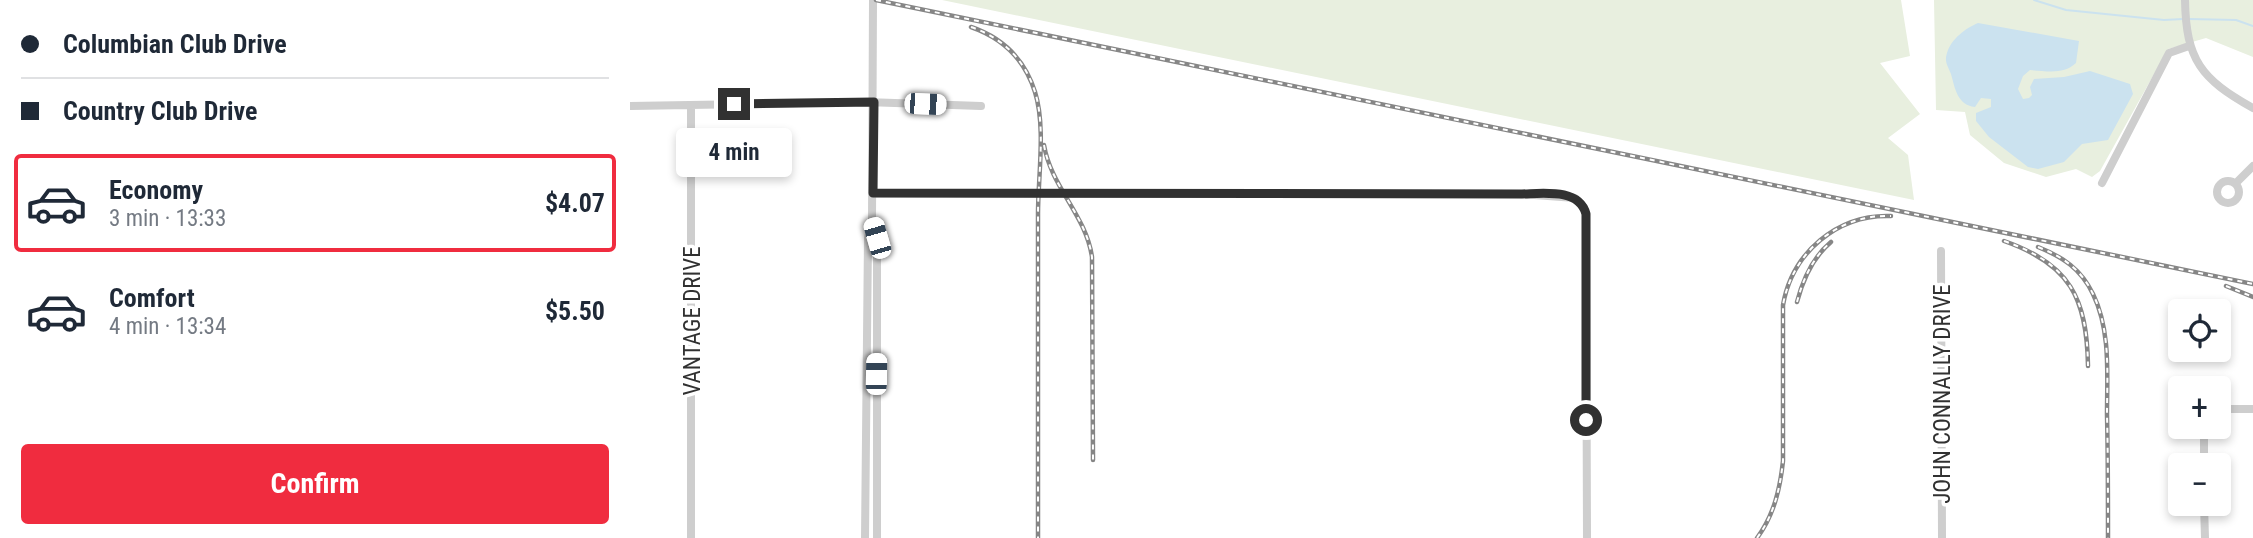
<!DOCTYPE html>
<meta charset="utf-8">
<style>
body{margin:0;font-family:"Roboto Condensed",sans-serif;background:#f2f2f3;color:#1f2937;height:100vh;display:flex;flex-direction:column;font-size:26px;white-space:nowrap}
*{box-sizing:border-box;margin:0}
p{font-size:23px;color:#747a83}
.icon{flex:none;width:38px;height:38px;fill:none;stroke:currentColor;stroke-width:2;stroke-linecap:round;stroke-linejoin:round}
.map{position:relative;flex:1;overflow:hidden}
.details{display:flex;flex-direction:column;background:#fff;width:630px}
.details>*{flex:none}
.hud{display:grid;align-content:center;height:154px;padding:0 21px;background:#fff}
.tools{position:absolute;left:1538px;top:299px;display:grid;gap:14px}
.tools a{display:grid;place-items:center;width:63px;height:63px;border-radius:7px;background:#fff;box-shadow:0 4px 10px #0003;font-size:35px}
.end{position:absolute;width:32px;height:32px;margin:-16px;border:9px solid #313131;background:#fff;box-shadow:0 0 0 4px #fff}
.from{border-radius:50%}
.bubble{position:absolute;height:49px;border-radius:7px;background:#fff;box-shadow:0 4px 10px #0003;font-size:23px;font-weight:700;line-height:49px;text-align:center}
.car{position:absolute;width:21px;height:42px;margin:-21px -10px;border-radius:9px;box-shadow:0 0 5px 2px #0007;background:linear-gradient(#fff 24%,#345 0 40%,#fff 0 76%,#345 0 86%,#fff 0)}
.hud b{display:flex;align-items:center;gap:24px;height:66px;font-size:26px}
.hud b+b{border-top:2px solid #e0e1e3}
.hud i{width:18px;height:18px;background:#1f2937}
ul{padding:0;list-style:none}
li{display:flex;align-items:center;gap:21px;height:98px;margin:0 14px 10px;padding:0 7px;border:4px solid transparent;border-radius:7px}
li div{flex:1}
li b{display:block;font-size:26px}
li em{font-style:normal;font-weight:700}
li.on{border-color:#f02c3f}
li>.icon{width:63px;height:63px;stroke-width:1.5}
.action{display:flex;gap:14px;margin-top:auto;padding:14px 21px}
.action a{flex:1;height:80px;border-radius:7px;background:#f02c3f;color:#fff;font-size:28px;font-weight:700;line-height:80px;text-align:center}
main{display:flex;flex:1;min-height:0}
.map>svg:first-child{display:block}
.green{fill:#e8efdf}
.water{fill:#cbe2ef}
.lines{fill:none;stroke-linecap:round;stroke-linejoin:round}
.stream{stroke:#cbe2ef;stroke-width:2}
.minor{stroke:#cecece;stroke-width:8}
.rail-casing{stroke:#868686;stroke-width:4.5}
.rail{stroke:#fff;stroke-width:2;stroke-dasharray:5;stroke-linecap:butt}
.route{stroke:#313131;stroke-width:9}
.labels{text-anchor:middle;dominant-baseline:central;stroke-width:7;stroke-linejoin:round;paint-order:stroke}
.street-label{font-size:23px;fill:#313131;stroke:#fff}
</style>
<main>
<section class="details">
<div class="hud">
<b><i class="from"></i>Columbian Club Drive</b>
<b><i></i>Country Club Drive</b>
</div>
<ul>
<li class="on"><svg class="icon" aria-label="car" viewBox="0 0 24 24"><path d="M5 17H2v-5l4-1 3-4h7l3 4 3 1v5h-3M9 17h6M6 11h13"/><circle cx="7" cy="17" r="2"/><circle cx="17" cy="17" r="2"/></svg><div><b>Economy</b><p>3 min · 13:33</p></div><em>$4.07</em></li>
<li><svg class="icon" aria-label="car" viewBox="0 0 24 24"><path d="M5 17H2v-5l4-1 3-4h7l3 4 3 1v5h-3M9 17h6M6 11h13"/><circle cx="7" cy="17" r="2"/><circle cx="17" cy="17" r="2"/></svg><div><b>Comfort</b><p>4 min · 13:34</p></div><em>$5.50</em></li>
</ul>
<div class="action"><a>Confirm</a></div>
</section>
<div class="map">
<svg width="1623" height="538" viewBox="0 0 1623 538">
<rect width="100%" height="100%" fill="#fff"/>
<!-- green -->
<path class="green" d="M312,0H1271L1280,56L1250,63L1290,114L1258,138L1278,155L1284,200Z
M1304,0H1623V57L1576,38L1538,49L1470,171L1462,177L1446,169L1416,177L1374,163L1340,135L1335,112L1306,110Z"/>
<!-- water -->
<path class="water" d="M1348,23L1449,41L1446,63C1433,75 1417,71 1400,70L1393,76L1388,89L1393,99L1399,98L1402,95L1400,87L1404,79L1434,77L1460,71L1500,84L1503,94L1478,140L1452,144L1434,162L1408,169L1398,167L1359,137L1346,121V113L1361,107V99L1351,98L1345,107C1327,105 1325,88 1321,74C1318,66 1314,62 1317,53C1321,39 1336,28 1348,23Z"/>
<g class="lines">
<!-- stream -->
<path class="stream" d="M1404,0L1436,10L1534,20L1553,19
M1559,19L1606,20L1623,26"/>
<!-- minor -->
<path class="minor" d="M1555,0C1556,60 1571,79 1623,108
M61,105V538
M0,106L236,102L351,106
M1587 192a11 11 0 1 1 22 0a11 11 0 1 1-22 0Z
M1472,183L1539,53L1559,46
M1606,183L1623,166
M243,193L889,194L945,198L954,208L956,214L957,538
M243,223L247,238V538
M1311,251L1312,538
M1589,409H1623
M1574,427V466
M1574,504L1575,538
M235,538L238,238L242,220L243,0"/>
<defs>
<path id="rail" d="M246,0L1623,284
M341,27C373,38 395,60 405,92C416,127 408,176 408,214C408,322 408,430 408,538
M414,145C421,187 456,215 462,257L463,460
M1374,241C1440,264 1457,298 1458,366
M1408,247C1433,257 1451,269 1463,294C1481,331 1477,375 1477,415C1478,456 1478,497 1478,538
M1596,286L1623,297
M1167,302C1173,279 1183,257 1201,242
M1127,538C1144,515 1150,489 1153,461V305C1162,253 1207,214 1261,216"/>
</defs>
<!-- rail casing -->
<use href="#rail" class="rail-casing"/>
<!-- rail -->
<use href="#rail" class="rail"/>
</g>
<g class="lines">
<!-- route -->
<path class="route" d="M104,104L244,102L243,193L889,194C910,194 949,187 956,214V420"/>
</g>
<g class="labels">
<!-- street labels -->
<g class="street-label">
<text transform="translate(62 321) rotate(-90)">VANTAGE DRIVE</text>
<text transform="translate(1312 394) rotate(-90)">JOHN CONNALLY DRIVE</text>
</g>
</g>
</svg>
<div class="tools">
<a><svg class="icon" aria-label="locate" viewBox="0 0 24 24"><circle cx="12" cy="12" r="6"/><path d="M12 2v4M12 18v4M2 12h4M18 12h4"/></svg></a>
<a>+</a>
<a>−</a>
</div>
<i class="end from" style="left:956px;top:420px"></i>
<i class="end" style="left:104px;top:104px"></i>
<div class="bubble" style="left:46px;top:128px;width:116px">4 min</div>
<i class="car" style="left:295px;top:104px;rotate:92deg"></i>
<i class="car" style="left:247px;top:238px;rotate:344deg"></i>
<i class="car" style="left:246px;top:374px;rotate:1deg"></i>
</div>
</main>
